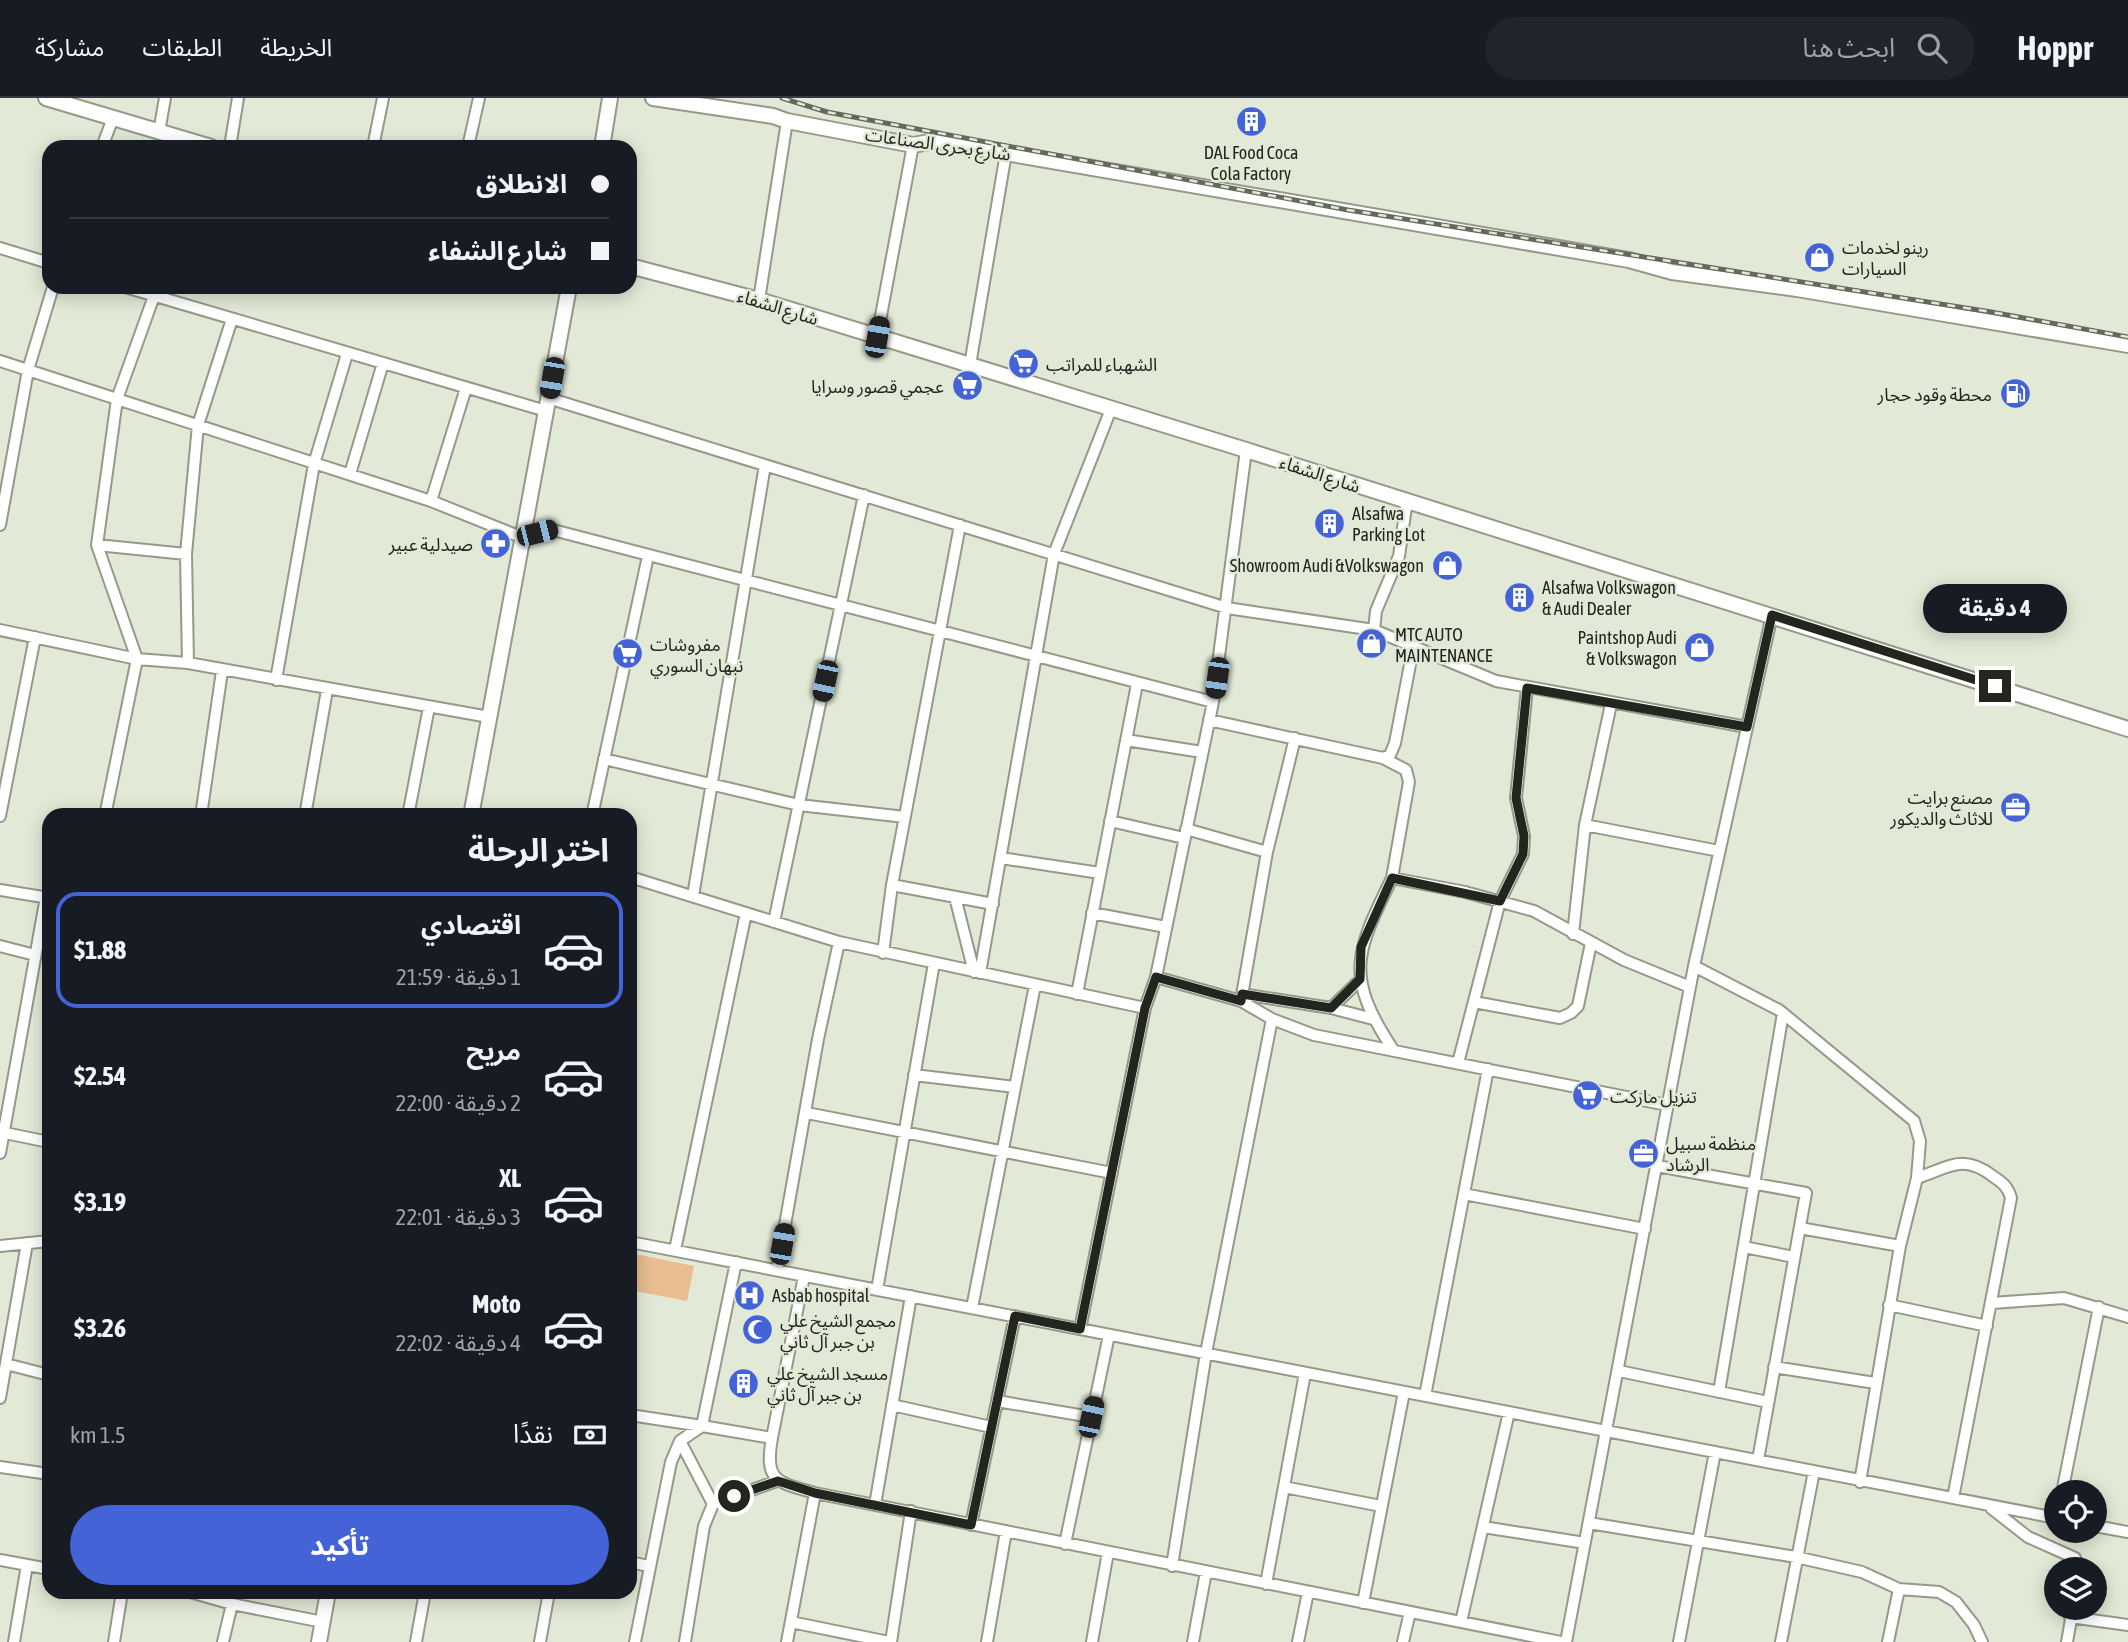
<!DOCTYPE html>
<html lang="ar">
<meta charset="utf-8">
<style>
body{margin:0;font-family:"Asap Condensed","Noto Sans Arabic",sans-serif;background:#20242c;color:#f1f3f6;direction:rtl;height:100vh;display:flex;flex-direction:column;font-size:26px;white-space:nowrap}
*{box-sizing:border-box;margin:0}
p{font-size:23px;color:#9ea1a6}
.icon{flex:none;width:38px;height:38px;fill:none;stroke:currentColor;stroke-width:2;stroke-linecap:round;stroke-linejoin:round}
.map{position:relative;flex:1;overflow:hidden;direction:ltr}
.details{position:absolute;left:42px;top:710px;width:595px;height:791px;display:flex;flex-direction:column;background:#171b24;border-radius:21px;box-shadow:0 4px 18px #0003;direction:rtl}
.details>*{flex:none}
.guide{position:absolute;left:42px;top:42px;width:595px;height:154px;border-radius:21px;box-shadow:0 4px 18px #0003;direction:rtl;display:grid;align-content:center;height:154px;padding:0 28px;background:#171b24}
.fabs{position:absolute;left:2044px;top:1382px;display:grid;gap:14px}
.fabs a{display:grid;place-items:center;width:63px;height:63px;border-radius:50%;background:#171b24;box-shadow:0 4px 18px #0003;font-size:35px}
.end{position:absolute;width:32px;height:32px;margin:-16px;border:9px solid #23261f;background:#fff;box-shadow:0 0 0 4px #fff}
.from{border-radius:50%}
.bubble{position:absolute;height:49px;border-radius:24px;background:#171b24;box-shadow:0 4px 18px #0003;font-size:23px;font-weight:700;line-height:49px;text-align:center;direction:rtl}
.car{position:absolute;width:21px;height:42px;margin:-21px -10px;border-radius:9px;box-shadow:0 0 5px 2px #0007;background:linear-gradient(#222 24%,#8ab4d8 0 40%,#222 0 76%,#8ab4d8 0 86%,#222 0)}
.guide b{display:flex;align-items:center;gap:24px;height:66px;font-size:26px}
.guide b+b{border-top:2px solid #363941}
.guide i{width:18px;height:18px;background:#f1f3f6}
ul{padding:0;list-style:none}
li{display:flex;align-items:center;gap:21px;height:116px;margin:0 14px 10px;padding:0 14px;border:4px solid transparent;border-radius:21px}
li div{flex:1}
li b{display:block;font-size:26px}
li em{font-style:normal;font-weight:700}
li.active{border-color:#4363d6}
li>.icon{width:63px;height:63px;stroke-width:1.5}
h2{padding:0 28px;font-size:32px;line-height:84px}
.pay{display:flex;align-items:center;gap:18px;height:77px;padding:0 28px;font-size:26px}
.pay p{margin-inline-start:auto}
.button{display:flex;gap:14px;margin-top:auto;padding:14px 28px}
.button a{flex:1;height:80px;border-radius:42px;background:#4363d6;color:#fff;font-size:28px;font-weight:700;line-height:80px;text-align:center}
header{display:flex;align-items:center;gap:42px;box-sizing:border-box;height:98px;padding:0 35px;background:#171b24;border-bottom:2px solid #363941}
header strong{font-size:33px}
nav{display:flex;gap:38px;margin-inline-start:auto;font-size:24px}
.search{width:490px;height:63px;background:#20242c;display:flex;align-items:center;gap:18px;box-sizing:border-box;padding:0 24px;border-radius:38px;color:#9ea1a6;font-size:26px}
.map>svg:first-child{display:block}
.green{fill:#e8bd91}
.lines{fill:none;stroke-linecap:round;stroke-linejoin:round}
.street-casing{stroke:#939a88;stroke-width:14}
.secondary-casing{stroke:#939a88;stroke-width:18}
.street{stroke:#fff;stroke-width:10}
.secondary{stroke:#fff;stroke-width:14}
.rail-casing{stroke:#64695e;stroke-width:5}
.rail{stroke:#e2e9d6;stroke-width:2.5;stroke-dasharray:8;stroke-linecap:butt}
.route{stroke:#23261f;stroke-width:9}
.labels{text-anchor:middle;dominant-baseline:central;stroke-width:5;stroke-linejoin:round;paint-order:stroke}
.street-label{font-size:18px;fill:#23261f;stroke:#e2e9d6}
.poi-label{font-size:18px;fill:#23261f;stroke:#e2e9d6;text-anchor:start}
</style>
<header>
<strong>Hoppr</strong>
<div class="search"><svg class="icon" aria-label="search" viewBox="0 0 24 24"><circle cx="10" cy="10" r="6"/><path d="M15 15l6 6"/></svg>ابحث هنا</div>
<nav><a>الخريطة</a><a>الطبقات</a><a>مشاركة</a></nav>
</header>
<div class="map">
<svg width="2128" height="1544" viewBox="0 0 2128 1544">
<rect width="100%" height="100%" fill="#e2e9d6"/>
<!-- green -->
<path class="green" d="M630,1155L694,1168L687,1203L630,1192Z"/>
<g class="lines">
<defs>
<path id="street" d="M159,34L165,0
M102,49L113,20
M230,49L238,0
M373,49L383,0
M468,49L479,0
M0,150L49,165
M125,189L546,313
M759,202L787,23
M877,239L913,47
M0,263L431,403L521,439L553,432L1213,604
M970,267L1006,55
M548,300L1227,510L1374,532
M350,376L383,265
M1407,402L1399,458L1376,513L1374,532L1496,583L1747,629
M431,403L466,290
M0,427L28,272L53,189
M97,447L186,456
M0,532L137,561L188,565L489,619
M188,565L186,456L198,327L232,221
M276,582L314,366L347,256
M1209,622L1383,660L1406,672L1409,684L1392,780
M1126,642L1202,654
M1383,660L1390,657L1395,645L1413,551
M604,661L799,707L905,719
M0,718L35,539
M105,718L137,561L97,447L117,301L154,198
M201,718L222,573
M305,718L327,592
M408,718L429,609
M592,718L648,458
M1110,723L1184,740
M1585,727L1719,753
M1186,731L1267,754L1295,640
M1001,760L1100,775
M630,779L839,844L1145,910
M892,787L993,806
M0,792L49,800
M693,798L765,367
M955,799L974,874
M1092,815L1166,829
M774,824L864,397
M1573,836L1585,727L1611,606
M0,848L35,857
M883,855L892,787L960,427
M630,861V863
M1694,868L1779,912L1914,1023L1920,1043L1917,1080L1900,1148L1860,1384
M980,875L1054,456L1111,311
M1156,879L1241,903L1272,921L1314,937L1667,1007
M1077,896L1137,586
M1242,896L1331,910L1373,921
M1241,903L1267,754
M1474,904L1560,920L1571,915L1578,908L1591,845
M1331,910L1360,882
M1392,950C1344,877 1356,854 1392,780L1465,794L1534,813L1624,862L1690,889
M1458,965L1500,803L1523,756L1524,738L1516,700L1527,590
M914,977L1015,989
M807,1015L1112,1075
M5,1035L49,1044
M0,1055L46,799
M1657,1068L1806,1095L1758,1362
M1917,1080C1950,1069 1963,1055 1994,1079C2003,1085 2008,1089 2011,1100L1953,1400
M1464,1096L1645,1131
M1800,1130L1900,1148
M630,1144L2056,1420
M0,1148L49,1143
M1744,1149L1794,1159
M675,1152L746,815
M777,1172L818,941L839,844
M877,1192L934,865
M1992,1205L2064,1200L2128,1219
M1889,1207L1987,1228
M972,1210L1035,887
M1080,1231L1145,910L1156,879L1213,604L1246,352
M6,1266L49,1277
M1774,1269L1875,1285
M1619,1273L1768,1304
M1719,1294L1783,915
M1425,1298L1488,971
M0,1300L27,1145
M997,1303L1091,1319
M892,1307L991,1329
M630,1317L702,1328L736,1164
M772,1340L804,1178
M680,1343L713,1406
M0,1369L49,1376
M1284,1389L1381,1408
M2062,1395L2099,1209
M875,1407L911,1198
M1991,1410L2028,1439L2075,1460L2078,1472
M1589,1425L1796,1459L1862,1474L1899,1491L1939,1494L1956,1504L1974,1527L1982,1544
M971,1427L1015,1218
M2095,1428L2128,1434
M1483,1429L1585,1445
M1065,1446L1109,1237
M0,1462L49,1471
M630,1464L648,1468
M1172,1468L1206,1255L1272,921
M1266,1486L1305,1275
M190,1494L232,1506L323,1524
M1363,1505L1404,1294
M2070,1519L2128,1527
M791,1524L889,1544
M1461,1524L1509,1314
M14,1544L27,1467
M114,1544L122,1494
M223,1544L232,1506
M416,1544L425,1494
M540,1544L549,1494
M635,1544L671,1364L680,1343L702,1328L772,1340C764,1384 777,1384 815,1395L1561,1544
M685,1544L704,1428L713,1406L777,1383
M787,1544L815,1395
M891,1544L911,1413
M987,1544L1006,1433
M1092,1544L1108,1454
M1193,1544L1206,1474
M1298,1544L1308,1494
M1403,1544L1410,1514
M1566,1544L1694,868L1772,517
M1679,1544L1715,1354
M1781,1544L1814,1373
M1888,1544L1899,1491
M2067,1544L2073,1510"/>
<path id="secondary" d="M46,0L211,49
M653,0L773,18L787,23L913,47L935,43L1629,162L1672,174L1797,191L2128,247
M602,49L610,0
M630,168L759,202L1246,352L2128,631
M471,718L569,189
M319,1544L328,1494"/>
</defs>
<!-- street casing -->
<use href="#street" class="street-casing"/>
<!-- secondary casing -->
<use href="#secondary" class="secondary-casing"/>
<!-- street -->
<use href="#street" class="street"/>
<!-- secondary -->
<use href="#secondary" class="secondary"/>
<defs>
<path id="rail" d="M782,0L827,14L1348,112L1991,214L2128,239"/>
</defs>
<!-- rail casing -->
<use href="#rail" class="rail-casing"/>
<!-- rail -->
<use href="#rail" class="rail"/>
</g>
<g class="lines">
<!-- route -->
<path class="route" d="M734,1398L778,1383L815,1395L971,1427L1015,1218L1080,1231L1145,910L1156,879L1241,903L1242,896L1331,910L1360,881L1361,849L1392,780L1500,803L1523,756L1524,738L1516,700L1527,590L1747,629L1772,517L1995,588"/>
</g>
<!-- icons -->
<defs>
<symbol id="building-disc" viewBox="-11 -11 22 22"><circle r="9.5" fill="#4363d6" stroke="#e2e9d6"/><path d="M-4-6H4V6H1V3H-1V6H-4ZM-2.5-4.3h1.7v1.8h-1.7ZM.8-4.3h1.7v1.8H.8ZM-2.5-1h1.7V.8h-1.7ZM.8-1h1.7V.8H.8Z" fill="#fff"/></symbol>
<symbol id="shop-disc" viewBox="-11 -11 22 22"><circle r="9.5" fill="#4363d6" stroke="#e2e9d6"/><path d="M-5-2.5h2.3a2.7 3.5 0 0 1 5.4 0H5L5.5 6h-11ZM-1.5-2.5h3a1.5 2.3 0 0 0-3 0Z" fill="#fff"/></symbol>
<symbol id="supermarket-disc" viewBox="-11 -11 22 22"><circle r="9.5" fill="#4363d6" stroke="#e2e9d6"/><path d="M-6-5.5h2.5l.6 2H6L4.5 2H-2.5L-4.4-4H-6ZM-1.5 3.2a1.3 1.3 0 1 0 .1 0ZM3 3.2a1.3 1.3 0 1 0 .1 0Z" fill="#fff"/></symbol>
<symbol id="fuel-disc" viewBox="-11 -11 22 22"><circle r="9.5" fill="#4363d6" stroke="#e2e9d6"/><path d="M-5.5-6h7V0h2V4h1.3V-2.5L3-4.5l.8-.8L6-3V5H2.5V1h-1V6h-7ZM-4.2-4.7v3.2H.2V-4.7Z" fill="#fff"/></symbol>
<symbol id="pharmacy-disc" viewBox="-11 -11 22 22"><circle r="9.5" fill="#4363d6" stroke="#e2e9d6"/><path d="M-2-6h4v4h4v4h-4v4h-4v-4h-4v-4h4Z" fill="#fff"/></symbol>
<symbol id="office-disc" viewBox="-11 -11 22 22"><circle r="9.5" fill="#4363d6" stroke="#e2e9d6"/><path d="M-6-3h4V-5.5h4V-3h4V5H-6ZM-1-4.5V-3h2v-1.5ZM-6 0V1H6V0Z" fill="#fff"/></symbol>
<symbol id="hospital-disc" viewBox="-11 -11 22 22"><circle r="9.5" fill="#4363d6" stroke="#e2e9d6"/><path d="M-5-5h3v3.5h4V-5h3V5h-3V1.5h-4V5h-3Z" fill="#fff"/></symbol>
<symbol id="mosque-disc" viewBox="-11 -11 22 22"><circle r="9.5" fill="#4363d6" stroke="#e2e9d6"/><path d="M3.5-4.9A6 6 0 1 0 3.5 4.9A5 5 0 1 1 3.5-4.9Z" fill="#fff"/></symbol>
</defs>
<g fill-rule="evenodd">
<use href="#building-disc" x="1234" y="6" width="35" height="35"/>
<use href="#shop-disc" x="1802" y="142" width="35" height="35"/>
<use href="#supermarket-disc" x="1006" y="248" width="35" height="35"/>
<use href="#supermarket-disc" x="950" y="270" width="35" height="35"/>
<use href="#fuel-disc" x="1998" y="278" width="35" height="35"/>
<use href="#building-disc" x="1312" y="408" width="35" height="35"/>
<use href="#pharmacy-disc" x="478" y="428" width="35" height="35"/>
<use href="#shop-disc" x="1430" y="450" width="35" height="35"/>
<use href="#building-disc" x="1502" y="482" width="35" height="35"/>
<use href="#shop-disc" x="1354" y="528" width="35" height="35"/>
<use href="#shop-disc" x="1682" y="532" width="35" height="35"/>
<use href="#supermarket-disc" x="610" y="538" width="35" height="35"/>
<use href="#office-disc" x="1998" y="692" width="35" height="35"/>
<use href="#supermarket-disc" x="1570" y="980" width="35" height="35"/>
<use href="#office-disc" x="1626" y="1038" width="35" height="35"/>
<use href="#hospital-disc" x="732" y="1180" width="35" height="35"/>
<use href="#mosque-disc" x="740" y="1214" width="35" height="35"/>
<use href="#building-disc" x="726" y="1268" width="35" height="35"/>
</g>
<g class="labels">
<!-- street labels -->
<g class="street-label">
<text transform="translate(938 46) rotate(8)">شارع بحرى الصناعات</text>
<text transform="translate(778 209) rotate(17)">شارع الشفاء</text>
<text transform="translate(1320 376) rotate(18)">شارع الشفاء</text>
</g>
<!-- poi labels -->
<g class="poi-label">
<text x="1251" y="54" text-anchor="middle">DAL Food Coca<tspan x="1251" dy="21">Cola Factory</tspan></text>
<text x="1842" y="149">رينو لخدمات<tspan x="1842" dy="21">السيارات</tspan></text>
<text x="1046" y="266">الشهباء للمراتب</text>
<text x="944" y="288" text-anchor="end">عجمي قصور وسرايا</text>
<text x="1992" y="296" text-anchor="end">محطة وقود حجار</text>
<text x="1352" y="415">Alsafwa<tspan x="1352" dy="21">Parking Lot</tspan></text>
<text x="473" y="446" text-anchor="end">صيدلية عبير</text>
<text x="1424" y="467" text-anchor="end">Showroom Audi &amp;Volkswagon</text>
<text x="1542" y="489">Alsafwa Volkswagon<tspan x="1542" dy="21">&amp; Audi Dealer</tspan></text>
<text x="1395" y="536">MTC AUTO<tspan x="1395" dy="21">MAINTENANCE</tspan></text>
<text x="1677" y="539" text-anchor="end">Paintshop Audi<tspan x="1677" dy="21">&amp; Volkswagon</tspan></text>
<text x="650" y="546">مفروشات<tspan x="650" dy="21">نبهان السوري</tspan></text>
<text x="1993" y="699" text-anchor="end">مصنع برايت<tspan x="1993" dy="21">للاثاث والديكور</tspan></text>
<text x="1610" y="998">تنزيل ماركت</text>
<text x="1666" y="1045">منظمة سبيل<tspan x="1666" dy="21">الرشاد</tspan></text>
<text x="772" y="1197">Asbab hospital</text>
<text x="780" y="1222">مجمع الشيخ علي<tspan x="780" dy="21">بن جبر آل ثاني</tspan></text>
<text x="767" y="1275">مسجد الشيخ علي<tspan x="767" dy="21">بن جبر آل ثاني</tspan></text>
</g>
</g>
</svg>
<div class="fabs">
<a><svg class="icon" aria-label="locate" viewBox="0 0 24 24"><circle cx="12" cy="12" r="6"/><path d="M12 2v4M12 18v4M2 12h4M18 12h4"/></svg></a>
<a><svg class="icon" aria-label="layers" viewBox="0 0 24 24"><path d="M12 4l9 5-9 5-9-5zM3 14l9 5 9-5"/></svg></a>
</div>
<i class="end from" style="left:734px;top:1398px"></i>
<i class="end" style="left:1995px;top:588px"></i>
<div class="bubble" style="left:1923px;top:486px;width:144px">4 دقيقة</div>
<i class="car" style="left:877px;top:239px;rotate:10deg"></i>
<i class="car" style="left:552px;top:280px;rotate:190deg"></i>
<i class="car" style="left:537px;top:435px;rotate:76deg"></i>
<i class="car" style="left:1217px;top:580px;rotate:188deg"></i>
<i class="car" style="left:825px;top:583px;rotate:192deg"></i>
<i class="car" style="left:782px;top:1146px;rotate:10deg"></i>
<i class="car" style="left:1091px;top:1319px;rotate:12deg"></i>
<div class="guide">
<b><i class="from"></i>الانطلاق</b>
<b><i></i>شارع الشفاء</b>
</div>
<section class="details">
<h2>اختر الرحلة</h2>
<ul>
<li class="active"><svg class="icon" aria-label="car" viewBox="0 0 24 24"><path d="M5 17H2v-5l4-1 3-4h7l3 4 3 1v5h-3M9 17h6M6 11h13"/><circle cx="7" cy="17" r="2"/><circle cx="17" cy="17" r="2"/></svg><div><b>اقتصادي</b><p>1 دقيقة · 21:59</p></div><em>$1.88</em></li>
<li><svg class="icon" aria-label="car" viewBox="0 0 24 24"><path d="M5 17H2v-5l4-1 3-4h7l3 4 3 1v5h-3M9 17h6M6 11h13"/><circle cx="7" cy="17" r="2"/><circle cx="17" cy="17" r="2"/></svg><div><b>مريح</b><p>2 دقيقة · 22:00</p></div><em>$2.54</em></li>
<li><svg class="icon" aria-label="car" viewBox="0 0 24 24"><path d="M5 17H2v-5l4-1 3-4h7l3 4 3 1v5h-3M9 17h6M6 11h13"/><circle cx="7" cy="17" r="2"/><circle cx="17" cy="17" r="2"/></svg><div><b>XL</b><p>3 دقيقة · 22:01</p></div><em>$3.19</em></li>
<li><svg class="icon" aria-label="car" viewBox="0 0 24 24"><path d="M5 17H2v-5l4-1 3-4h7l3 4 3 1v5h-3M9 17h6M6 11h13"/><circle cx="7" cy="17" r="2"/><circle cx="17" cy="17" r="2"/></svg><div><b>Moto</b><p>4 دقيقة · 22:02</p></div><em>$3.26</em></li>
</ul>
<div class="pay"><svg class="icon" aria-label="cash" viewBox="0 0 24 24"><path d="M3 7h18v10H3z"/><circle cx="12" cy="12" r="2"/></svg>نقدًا<p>1.5 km</p></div>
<div class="button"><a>تأكيد</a></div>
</section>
</div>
